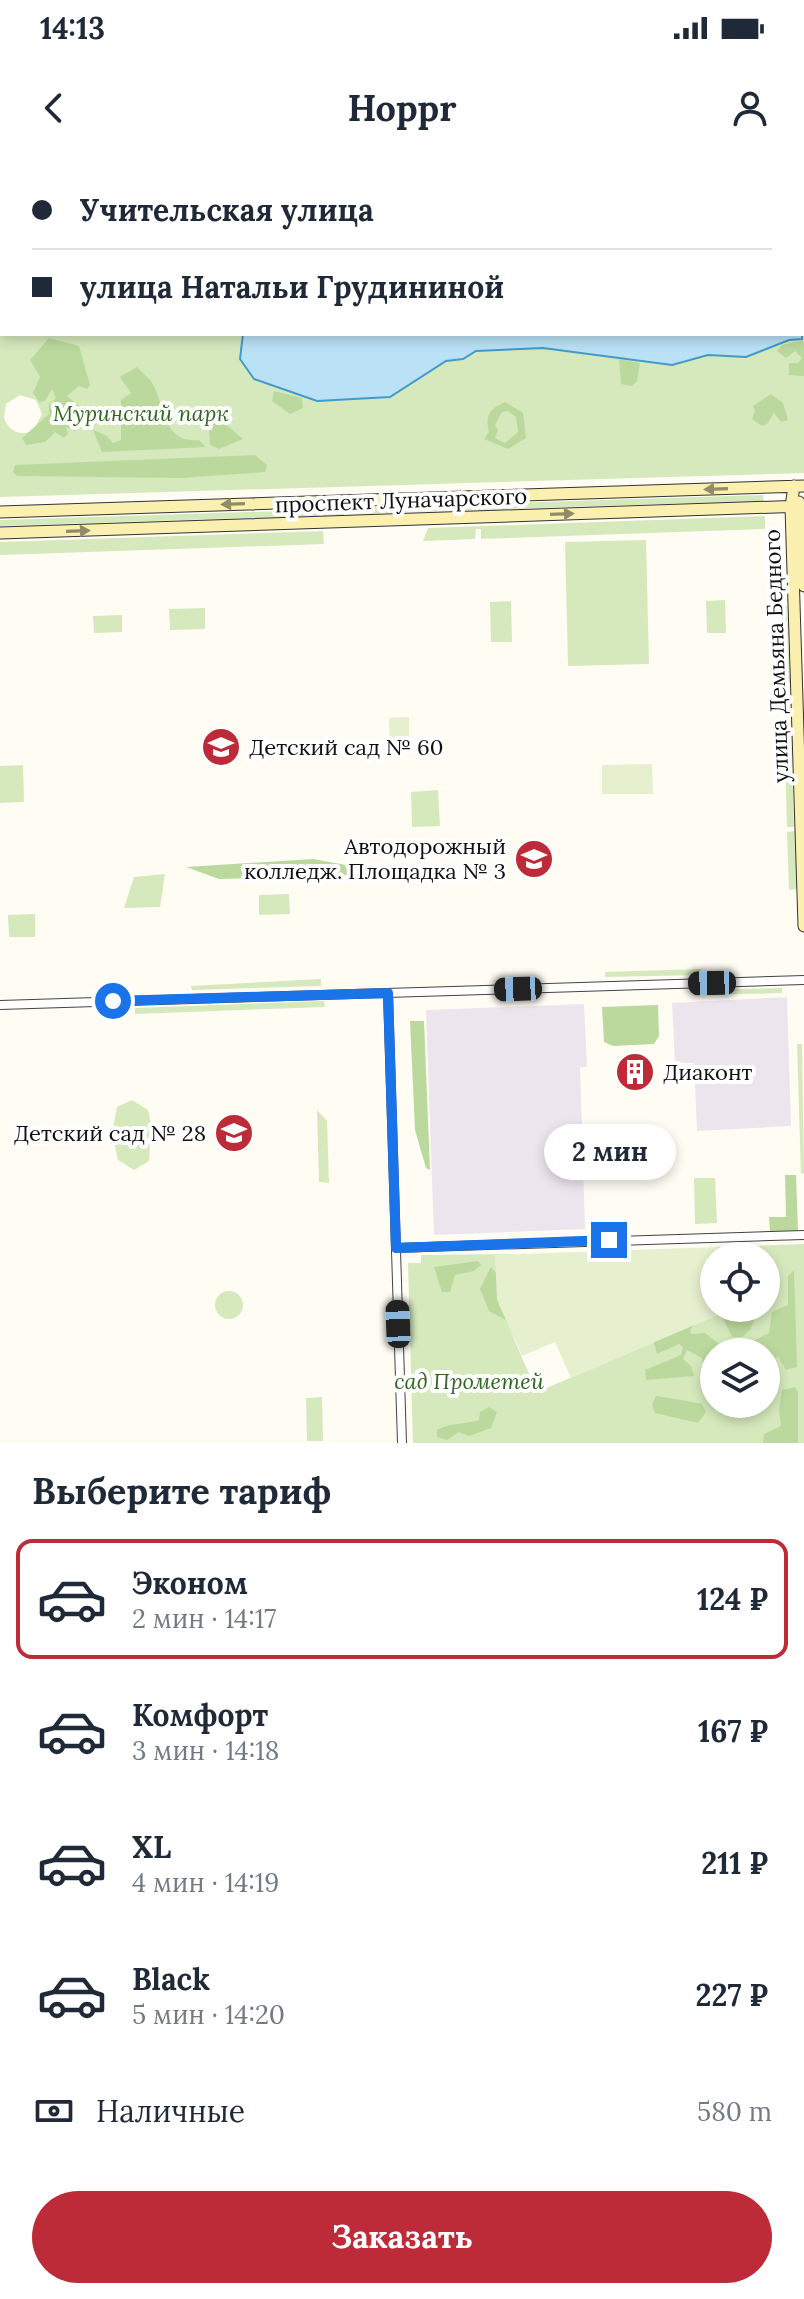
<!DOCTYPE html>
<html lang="ru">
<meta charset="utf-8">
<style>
body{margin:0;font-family:Lora,serif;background:#f6f6f7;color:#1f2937;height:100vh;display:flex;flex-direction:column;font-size:30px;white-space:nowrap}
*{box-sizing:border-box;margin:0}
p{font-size:26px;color:#747a83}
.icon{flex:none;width:44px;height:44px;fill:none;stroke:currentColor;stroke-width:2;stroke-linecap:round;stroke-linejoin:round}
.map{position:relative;height:1283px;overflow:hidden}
.panel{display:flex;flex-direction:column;background:#fff;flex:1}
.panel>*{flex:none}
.top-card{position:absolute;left:0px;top:0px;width:804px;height:176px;box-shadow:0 4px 12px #0003;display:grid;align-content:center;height:176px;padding:0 32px;background:#fff}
.tools{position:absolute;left:700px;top:1082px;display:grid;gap:16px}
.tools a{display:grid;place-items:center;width:80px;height:80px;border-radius:50%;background:#fff;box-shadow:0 4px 12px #0003;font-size:40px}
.end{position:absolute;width:36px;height:36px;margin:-18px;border:10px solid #1a73e8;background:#fff;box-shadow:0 0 0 4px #fff}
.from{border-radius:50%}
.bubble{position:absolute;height:56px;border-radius:28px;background:#fff;box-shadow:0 4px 12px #0003;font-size:26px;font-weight:700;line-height:56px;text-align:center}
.car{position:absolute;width:24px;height:48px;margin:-24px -12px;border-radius:10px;box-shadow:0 0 6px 2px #0007;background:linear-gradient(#222 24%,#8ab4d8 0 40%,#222 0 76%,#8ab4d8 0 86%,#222 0)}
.top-card b{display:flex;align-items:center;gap:28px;height:76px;font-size:30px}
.top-card b+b{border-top:2px solid #e0e1e3}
.top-card i{width:20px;height:20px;background:#1f2937}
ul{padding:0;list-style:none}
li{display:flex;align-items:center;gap:24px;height:120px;margin:0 16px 12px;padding:0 16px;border:4px solid transparent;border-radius:16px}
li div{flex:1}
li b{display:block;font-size:30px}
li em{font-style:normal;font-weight:700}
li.on{border-color:#bd2b39}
li>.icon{width:72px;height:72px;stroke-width:1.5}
h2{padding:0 32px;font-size:36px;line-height:96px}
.pay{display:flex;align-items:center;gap:20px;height:88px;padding:0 32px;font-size:30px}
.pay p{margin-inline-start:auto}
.action{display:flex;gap:16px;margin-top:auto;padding:16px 32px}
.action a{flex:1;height:92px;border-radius:48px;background:#bd2b39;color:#fff;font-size:32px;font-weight:700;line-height:92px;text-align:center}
.status{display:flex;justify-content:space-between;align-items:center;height:56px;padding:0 40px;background:#fff;direction:ltr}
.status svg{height:22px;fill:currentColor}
header{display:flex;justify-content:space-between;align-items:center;height:104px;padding:0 32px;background:#fff;font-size:36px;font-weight:700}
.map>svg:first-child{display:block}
.industrial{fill:#ede5ee}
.green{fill:#d6e9bd;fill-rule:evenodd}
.forest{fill:#bbd99d;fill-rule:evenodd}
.pitch{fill:#e6f0cf}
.water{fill:#bae1f5;stroke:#429aca;stroke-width:2}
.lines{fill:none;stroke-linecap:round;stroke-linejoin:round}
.stream{stroke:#429aca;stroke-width:3}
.street-casing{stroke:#434343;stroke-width:10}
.secondary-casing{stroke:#323232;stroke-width:13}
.street{stroke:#fff;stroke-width:8}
.secondary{stroke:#fcf0b1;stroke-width:11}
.oneway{fill:#928b69}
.route{stroke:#1a73e8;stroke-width:10}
.labels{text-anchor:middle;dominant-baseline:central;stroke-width:8;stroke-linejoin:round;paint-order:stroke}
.park-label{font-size:22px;font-style:italic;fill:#336721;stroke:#fff}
.street-label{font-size:22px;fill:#101010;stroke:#fff}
.poi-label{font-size:22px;fill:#101010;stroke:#fff;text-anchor:start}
</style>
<div class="status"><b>14:13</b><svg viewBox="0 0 49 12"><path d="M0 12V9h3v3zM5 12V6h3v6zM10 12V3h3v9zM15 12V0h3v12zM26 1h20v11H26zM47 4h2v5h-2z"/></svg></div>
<header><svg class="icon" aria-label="back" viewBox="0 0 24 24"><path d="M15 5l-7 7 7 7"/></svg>Hoppr<svg class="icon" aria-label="person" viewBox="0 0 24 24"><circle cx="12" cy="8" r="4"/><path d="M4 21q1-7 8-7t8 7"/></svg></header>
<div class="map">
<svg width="804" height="1283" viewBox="0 0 804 1283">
<rect width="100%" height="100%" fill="#fffcf4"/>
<!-- industrial -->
<path class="industrial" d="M787,837L791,966L697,971L694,903H675L672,843Z
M584,844L587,907H580L585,1069L434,1075L426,850Z"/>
<!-- green -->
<path class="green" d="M0,0H804V313L0,337ZM2,2H802V174H2ZM20,235L36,240L42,254L33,271C19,276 9,271 4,258L6,244Z
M763,335L764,341L352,354V348Z
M344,349V355L0,366V360Z
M765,356V369L481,379V369H476L475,379L423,381L428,368Z
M323,371L324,384L0,395V382Z
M646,380L649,504L568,506L565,382Z
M725,440L726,473H707L706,441Z
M511,441L512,482H491L490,442Z
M780,445L787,446L790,523H782Z
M205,448V469L170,470L169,449Z
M122,455V472L94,473L93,456Z
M784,567L791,571L794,667H787Z
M23,605L24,642L0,643V606Z
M438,630L440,666L412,667L411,632Z
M795,671L797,729L789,730L787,672Z
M165,714L160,747L124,748L134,717Z
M289,734L290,754L259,755V735Z
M35,754V777H9L8,755Z
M701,809V815L605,817V812Z
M321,819V826L192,830L191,826Z
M782,828V833L701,835V830Z
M324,841L325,847L135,854V848Z
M797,884H802L804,1013L801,1014Z
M132,940L148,950L154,976L150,983L149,1001L134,1010L118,1000L112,973L117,947Z
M317,950L327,961L329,1023L319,1022Z
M694,1018H715L717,1063L695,1064Z
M804,1084V1283H413L408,1103H421V1095L514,1094L513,1177L537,1232L720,1154V1148H766V1096H717V1087ZM714,1192H766V1244H714Z
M215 1145a14 14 0 1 1 28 0a14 14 0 1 1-28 0Z
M322,1237L323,1281H307L306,1238Z"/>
<!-- forest -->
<path class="forest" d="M49,178L79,186L90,225L87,229L79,226L67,236L85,251L88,265L75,271L66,267L68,274L64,278L55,272L45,282L26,285L22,278L49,254V245L56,238L52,229L45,241L39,242L33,233L40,217L30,200Z
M804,180V216L789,215V203H798L802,198L795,191L786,198L777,191L782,185Z
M619,199L640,203L637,221L632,226L621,224Z
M137,207C141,212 147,216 151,221C166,245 162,284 199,280L206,287L102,292L93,270L107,276L113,283L121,280V240L131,233L120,217Z
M274,231L302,238L303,248L290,254L272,241Z
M771,234L783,243L788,260L781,262L774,253L767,264L762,266L752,259L755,251L753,246Z
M505,242L523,253L526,278L508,289L484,279L489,272C485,256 489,249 505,242ZM508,251L516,257L518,272L505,283L495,278L498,270L495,265L502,252Z
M206,255L216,256L243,279L219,289L210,285L209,268L201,261Z
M255,295L267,305L265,312L181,318L17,316L13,312L15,305Z
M313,699L346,705L354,712L351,715L219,719L186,707Z
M658,845L659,876L654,884L613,886L604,882L602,847Z
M410,861H424L430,1010L426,1008L415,970Z
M785,1015H796L798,1071H770L769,1057H786Z
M478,1101L481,1105L474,1111L455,1115L450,1132H442L434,1107Z
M491,1107L498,1115L508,1161L489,1151L480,1129Z
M794,1110L797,1207L786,1210L778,1197L766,1200V1192H756L753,1181L769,1173L772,1152L788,1145V1116Z
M714,1148H759L750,1170L742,1177H732L721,1155L711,1154Z
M696,1162L690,1170L691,1174L705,1173L723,1187L721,1192H714V1217L704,1212L702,1198L687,1190L683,1199L691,1206L694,1216L646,1220L645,1210L681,1195L683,1187L679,1184L657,1194L653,1179Z
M795,1227L798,1232V1283H763L764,1274L781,1266L779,1249L782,1230Z
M656,1236C659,1236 698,1243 702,1244L706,1252L698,1263L655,1253L652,1245Z
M489,1247L497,1252L491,1268L469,1276L459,1272L447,1280L437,1277V1270C452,1262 463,1265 479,1260L480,1252Z"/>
<!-- pitch -->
<path class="pitch" d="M409,557V588H390L389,558Z
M652,604L653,634H602V605Z
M717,1087L714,1148H720V1154L571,1218L555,1182L522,1196L497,1140L495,1095Z"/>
<!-- water -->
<path class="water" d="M770,0H804L802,179L789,180L746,197L708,195L672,205L543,188L476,191L463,199L446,201L390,237L317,241L254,219L240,199L243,174H802V2Z"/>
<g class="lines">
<!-- stream -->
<path class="stream" d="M18,0L22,2"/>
<defs>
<path id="street" d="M388,833L402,1283
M0,845L804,820
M396,1088L804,1075"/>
<path id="secondary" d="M794,326L791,347L804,766
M799,342L804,426
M0,352L804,326
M0,373L804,346"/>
</defs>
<!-- street casing -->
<use href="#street" class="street-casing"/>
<!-- secondary casing -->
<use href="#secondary" class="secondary-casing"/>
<!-- street -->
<use href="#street" class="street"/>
<!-- secondary -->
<use href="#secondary" class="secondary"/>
</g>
<!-- one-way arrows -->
<defs><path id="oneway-solid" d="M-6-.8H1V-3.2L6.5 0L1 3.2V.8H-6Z" transform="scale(2)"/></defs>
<g class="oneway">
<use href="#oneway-solid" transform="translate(716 329) rotate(178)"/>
<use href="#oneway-solid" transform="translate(233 344) rotate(178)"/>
<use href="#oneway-solid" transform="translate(562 354) rotate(-2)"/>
<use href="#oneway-solid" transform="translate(78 371) rotate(-2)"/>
</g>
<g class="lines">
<!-- route -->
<path class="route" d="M113,841L388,833L396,1088L609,1080"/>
</g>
<!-- icons -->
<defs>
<symbol id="school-disc" viewBox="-11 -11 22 22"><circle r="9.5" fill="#bd2b39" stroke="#fff"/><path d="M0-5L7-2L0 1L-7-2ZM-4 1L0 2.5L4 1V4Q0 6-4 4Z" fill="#fff"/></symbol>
<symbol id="university-disc" viewBox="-11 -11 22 22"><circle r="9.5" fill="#bd2b39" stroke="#fff"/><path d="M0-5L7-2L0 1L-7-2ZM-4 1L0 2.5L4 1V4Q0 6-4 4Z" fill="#fff"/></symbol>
<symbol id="building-disc" viewBox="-11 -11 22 22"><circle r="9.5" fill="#bd2b39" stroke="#fff"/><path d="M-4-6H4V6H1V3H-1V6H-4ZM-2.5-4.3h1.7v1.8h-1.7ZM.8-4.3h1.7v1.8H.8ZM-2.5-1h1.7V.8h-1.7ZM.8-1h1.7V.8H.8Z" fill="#fff"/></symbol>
</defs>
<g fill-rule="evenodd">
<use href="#school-disc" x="199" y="565" width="44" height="44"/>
<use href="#university-disc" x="512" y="677" width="44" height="44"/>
<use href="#building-disc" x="613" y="890" width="44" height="44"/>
<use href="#school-disc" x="212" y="951" width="44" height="44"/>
</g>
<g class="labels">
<!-- park labels -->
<g class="park-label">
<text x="141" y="253">Муринский парк</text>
<text x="469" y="1221">сад Прометей</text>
</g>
<!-- street labels -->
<g class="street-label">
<text transform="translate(401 340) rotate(-2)">проспект Луначарского</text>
<text transform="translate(776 496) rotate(-92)">улица Демьяна Бедного</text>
</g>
<!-- poi labels -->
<g class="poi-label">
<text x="249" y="587">Детский сад № 60</text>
<text x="506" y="686" text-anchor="end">Автодорожный<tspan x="506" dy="25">колледж. Площадка № 3</tspan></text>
<text x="663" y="912">Диаконт</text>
<text x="206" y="973" text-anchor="end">Детский сад № 28</text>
</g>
</g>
</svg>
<div class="tools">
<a><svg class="icon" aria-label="locate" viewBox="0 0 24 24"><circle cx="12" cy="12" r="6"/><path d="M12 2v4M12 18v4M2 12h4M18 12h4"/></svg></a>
<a><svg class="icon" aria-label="layers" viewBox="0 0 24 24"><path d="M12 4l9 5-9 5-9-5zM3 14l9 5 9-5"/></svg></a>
</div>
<i class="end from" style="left:113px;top:841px"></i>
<i class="end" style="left:609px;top:1080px"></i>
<div class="bubble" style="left:544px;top:964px;width:132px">2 мин</div>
<i class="car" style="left:712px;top:823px;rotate:269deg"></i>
<i class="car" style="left:518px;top:829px;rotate:268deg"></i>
<i class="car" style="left:398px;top:1164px;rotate:358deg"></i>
<div class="top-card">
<b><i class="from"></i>Учительская улица</b>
<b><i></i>улица Натальи Грудининой</b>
</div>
</div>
<section class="panel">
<h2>Выберите тариф</h2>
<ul>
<li class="on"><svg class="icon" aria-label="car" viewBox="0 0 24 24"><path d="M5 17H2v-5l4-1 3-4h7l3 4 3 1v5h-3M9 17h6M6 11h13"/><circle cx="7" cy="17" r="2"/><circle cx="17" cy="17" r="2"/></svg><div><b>Эконом</b><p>2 мин · 14:17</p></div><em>124 ₽</em></li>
<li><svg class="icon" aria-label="car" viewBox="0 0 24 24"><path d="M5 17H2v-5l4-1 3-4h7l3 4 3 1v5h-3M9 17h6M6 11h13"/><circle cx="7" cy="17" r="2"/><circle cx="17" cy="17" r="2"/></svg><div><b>Комфорт</b><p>3 мин · 14:18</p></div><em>167 ₽</em></li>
<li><svg class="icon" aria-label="car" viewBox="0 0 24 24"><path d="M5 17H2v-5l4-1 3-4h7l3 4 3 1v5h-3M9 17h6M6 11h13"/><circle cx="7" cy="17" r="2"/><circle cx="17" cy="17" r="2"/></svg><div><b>XL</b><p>4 мин · 14:19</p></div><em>211 ₽</em></li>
<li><svg class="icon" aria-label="car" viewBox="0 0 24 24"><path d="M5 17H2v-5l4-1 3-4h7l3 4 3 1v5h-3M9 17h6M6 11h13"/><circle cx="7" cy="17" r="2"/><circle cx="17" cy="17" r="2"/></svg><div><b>Black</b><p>5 мин · 14:20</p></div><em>227 ₽</em></li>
</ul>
<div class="pay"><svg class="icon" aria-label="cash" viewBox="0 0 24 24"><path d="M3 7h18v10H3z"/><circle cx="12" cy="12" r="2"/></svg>Наличные<p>580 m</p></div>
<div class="action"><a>Заказать</a></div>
</section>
